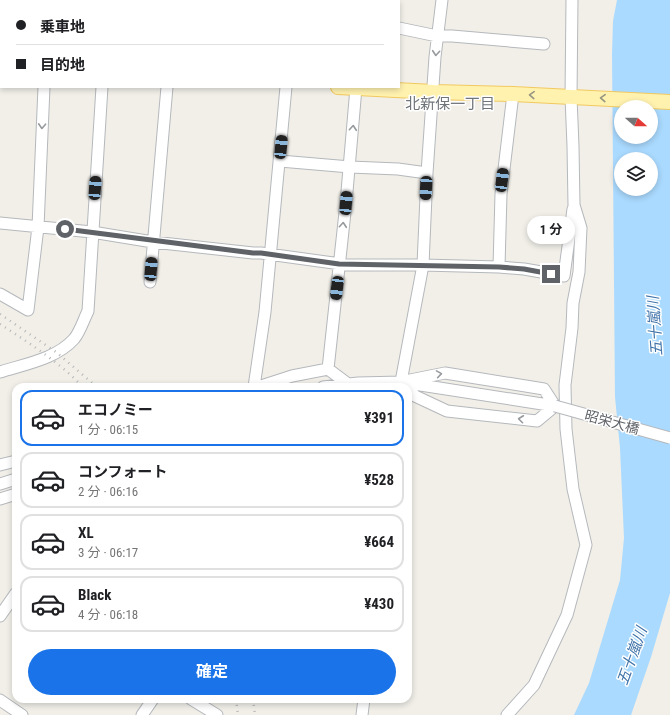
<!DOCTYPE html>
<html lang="ja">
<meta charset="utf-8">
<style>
body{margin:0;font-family:"Roboto Condensed","Noto Sans JP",sans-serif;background:#f2f2f2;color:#202124;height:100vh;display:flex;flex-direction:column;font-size:15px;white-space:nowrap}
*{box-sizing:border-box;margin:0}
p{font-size:13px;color:#757577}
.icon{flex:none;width:22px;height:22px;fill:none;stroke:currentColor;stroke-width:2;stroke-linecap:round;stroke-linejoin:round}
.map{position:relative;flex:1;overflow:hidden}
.details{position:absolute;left:12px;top:383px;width:400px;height:320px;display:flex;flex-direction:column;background:#fff;border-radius:12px;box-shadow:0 2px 6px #0003}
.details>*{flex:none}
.hud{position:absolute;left:0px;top:0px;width:400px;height:88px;box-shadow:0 2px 6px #0003;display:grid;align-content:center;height:88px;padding:0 16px;background:#fff}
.needle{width:26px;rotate:111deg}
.tools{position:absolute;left:614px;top:100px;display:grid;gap:8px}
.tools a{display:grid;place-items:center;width:44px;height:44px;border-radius:50%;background:#fff;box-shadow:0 2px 6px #0003;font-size:20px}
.end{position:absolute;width:18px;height:18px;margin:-9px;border:5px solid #5f6368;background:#fff;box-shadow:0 0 0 2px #fff}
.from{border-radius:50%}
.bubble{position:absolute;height:28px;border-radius:14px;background:#fff;box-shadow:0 2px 6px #0003;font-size:13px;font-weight:700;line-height:28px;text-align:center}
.car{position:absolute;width:12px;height:24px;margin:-12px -6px;border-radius:5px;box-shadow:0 0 3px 1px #0007;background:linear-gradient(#222 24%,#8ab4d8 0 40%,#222 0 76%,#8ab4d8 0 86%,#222 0)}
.hud b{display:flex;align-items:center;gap:14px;height:38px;font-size:15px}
.hud b+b{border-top:1px solid #e0e0e0}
.hud i{width:10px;height:10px;background:#202124}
ul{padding:7px 0 0;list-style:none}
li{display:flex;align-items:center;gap:12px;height:56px;margin:0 8px 6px;padding:0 8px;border:2px solid #e0e0e0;border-radius:12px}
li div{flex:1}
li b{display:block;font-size:15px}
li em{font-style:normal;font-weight:700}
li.selected{border-color:#1a73e8}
li>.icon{width:36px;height:36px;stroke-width:1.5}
.primary-button{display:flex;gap:8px;margin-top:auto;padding:8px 16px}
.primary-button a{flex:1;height:46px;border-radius:24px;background:#1a73e8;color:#fff;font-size:16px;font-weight:700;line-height:46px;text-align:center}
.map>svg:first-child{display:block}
.education{fill:#e1ded6}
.water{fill:#aadaff;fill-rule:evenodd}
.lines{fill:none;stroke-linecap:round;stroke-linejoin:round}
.minor-casing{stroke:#b5b8bc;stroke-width:13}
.major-casing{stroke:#f2c960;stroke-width:16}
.minor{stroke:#fff;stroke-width:11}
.major{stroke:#fff2af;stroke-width:14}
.rail{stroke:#b6b7b8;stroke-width:2.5;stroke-dasharray:1 5;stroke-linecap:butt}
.minor-bridge-casing{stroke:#b5b8bc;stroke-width:13;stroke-linecap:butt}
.minor-bridge{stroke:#fff;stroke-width:11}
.oneway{stroke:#979a9d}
.oneway2{stroke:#979581}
.route{stroke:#5f6368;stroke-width:5}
.labels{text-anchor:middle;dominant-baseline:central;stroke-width:3;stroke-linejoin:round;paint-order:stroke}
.street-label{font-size:14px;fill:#5f6368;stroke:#fff}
.neighbourhood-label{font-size:15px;fill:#70757a;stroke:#fff}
.water-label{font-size:15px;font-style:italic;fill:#4174aa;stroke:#fff}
</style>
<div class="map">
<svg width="670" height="715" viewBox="0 0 670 715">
<rect width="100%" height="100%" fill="#f1efe8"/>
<!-- education -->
<path class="education" d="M101,0H256L107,1Z"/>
<!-- water -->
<path class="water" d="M617,0H670V593L651,657L631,715H574L589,683L620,580L624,538L620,448L615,397L612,54L613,21ZM621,107H651V137H621ZM621,159H651V189H621Z"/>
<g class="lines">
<defs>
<path id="minor" d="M44,0L67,1
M273,1L274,0
M339,1V0
M399,28L437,36H452L544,44
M280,161L350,167L398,169L427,173
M0,223L92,232L153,242L253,253H261L348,265H423L499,267L524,269L564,276L573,209
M499,267L501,194L513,94
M150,282L167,87
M0,294L28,310L38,227L44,87
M328,369L346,203L356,88
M0,372C25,364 56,359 74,339C80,332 84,319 88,311L102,87
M405,381L445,373L544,389L555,406
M254,387L265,312L286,87
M258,387L292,376L328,369L348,384
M323,387L358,383L401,382L555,406
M400,387L423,265L427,173L435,57L442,0
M408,389L415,396L447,411L537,421L555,406
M0,465L16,461
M0,484L16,479
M0,499L16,494
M0,616L16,593
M191,699L217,715
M0,700L22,715
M142,715L153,699
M362,715L364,699
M507,715L534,685L567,615L586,545L573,489L566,429L565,385L572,328L573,303L579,272L581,228L574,205L573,146L571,97L572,0"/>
<path id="major" d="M0,70L1,71
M338,87L434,92L513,94L670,102"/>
</defs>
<!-- minor casing -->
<use href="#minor" class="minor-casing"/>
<!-- major casing -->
<use href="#major" class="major-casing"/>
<!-- minor -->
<use href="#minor" class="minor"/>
<!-- major -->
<use href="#major" class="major"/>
<!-- rail -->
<path class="rail" d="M0,314L56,352L97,387
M0,324C29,343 59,362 83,387
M236,699L238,715
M253,699L255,715"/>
<defs>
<path id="minor-bridge" d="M555,406L670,438"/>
</defs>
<!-- minor-bridge casing -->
<use href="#minor-bridge" class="minor-bridge-casing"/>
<!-- minor-bridge -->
<use href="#minor-bridge" class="minor-bridge"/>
</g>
<!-- one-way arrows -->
<defs><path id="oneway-chevron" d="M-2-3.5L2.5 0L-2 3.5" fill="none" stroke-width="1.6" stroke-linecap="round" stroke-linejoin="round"/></defs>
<g class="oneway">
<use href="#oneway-chevron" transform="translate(436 53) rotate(95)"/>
<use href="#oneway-chevron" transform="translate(42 126) rotate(93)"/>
<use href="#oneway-chevron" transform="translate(353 128) rotate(-85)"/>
<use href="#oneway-chevron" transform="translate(343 225) rotate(-85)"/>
<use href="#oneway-chevron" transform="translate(439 374) rotate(-9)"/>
<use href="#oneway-chevron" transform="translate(521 419) rotate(-173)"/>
</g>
<g class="oneway2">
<use href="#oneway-chevron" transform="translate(532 95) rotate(-177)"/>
<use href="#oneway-chevron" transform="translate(603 98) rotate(-177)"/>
</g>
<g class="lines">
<!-- route -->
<path class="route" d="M65,229L253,253H261L339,264L499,267L524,269L551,274"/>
</g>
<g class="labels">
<!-- street labels -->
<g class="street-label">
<text transform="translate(612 422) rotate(15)">昭栄大橋</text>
</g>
<!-- neighbourhood labels -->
<g class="neighbourhood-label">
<text x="450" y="104">北新保一丁目</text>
</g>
<!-- water labels -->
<g class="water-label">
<text transform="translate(655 326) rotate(-94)">五十嵐川</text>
<text transform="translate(632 656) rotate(-70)">五十嵐川</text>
</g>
</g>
</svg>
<div class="tools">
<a><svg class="needle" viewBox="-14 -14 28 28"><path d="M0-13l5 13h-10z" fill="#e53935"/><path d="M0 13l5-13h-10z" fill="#757577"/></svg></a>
<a><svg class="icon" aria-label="layers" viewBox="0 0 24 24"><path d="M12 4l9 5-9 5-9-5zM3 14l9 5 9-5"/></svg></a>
</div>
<i class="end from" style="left:65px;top:229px"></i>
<i class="end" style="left:551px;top:274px"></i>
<div class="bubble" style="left:527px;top:216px;width:48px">1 分</div>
<i class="car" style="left:281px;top:147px;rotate:6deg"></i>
<i class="car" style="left:502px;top:180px;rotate:7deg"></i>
<i class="car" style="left:95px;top:188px;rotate:4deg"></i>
<i class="car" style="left:426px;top:188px;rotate:183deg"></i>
<i class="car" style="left:346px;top:203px;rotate:5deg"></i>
<i class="car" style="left:151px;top:269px;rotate:5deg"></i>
<i class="car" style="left:337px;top:288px;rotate:187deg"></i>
<div class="hud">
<b><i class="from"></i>乗車地</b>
<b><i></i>目的地</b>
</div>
<section class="details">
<ul>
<li class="selected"><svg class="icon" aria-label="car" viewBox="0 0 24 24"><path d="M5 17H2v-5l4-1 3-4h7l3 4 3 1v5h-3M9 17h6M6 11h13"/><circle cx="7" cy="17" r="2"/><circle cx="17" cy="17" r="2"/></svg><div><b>エコノミー</b><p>1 分 · 06:15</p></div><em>¥391</em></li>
<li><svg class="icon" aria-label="car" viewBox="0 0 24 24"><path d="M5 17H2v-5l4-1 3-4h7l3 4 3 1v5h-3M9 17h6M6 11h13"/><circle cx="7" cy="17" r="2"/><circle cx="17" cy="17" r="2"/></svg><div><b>コンフォート</b><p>2 分 · 06:16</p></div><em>¥528</em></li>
<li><svg class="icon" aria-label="car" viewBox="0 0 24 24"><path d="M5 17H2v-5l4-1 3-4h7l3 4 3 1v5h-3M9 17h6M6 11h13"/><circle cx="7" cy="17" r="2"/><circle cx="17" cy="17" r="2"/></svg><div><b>XL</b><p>3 分 · 06:17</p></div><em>¥664</em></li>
<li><svg class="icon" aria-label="car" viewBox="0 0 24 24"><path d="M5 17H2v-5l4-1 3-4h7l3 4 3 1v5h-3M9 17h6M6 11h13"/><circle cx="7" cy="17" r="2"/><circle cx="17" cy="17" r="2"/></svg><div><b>Black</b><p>4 分 · 06:18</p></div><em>¥430</em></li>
</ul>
<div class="primary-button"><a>確定</a></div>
</section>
</div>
